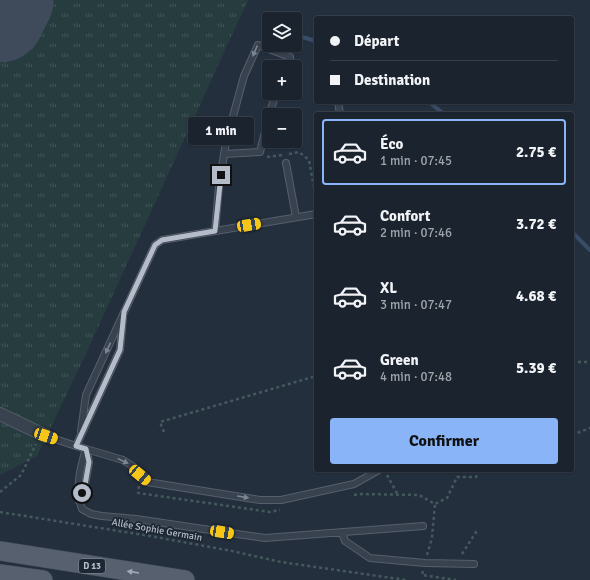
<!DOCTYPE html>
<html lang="fr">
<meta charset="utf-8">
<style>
body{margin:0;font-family:Signika,sans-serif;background:#242b36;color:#f1f3f6;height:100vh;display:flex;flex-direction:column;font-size:15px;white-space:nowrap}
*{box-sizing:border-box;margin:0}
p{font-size:13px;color:#a0a4aa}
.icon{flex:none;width:22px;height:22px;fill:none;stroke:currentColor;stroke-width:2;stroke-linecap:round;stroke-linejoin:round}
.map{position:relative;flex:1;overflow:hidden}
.panel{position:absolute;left:314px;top:112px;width:260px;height:360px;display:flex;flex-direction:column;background:#1b232e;border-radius:4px;box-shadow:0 1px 3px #0004,0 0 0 1px #39404a}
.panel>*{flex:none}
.top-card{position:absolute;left:314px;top:16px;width:260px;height:88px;border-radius:4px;box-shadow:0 1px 3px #0004,0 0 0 1px #39404a;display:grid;align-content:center;height:88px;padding:0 16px;background:#1b232e}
.buttons{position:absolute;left:262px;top:12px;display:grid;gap:8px}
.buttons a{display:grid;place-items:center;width:40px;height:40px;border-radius:4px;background:#1b232e;box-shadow:0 1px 3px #0004,0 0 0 1px #39404a;font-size:20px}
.end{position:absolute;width:18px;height:18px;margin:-9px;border:5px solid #b4bcc9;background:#111;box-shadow:0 0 0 2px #111}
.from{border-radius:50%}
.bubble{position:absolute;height:28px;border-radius:4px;background:#1b232e;box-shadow:0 1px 3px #0004,0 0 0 1px #39404a;font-size:13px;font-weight:700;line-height:28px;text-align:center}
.car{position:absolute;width:12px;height:24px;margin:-12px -6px;border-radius:5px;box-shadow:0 0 3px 1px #0007;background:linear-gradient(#f5c518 24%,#345 0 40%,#f5c518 0 76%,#345 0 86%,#f5c518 0)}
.top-card b{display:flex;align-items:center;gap:14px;height:38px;font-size:15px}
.top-card b+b{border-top:1px solid #39404a}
.top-card i{width:10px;height:10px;background:#f1f3f6}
ul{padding:7px 0 0;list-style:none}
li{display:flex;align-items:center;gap:12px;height:66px;margin:0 8px 6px;padding:0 8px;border:2px solid transparent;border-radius:4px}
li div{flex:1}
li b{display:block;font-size:15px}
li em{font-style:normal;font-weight:700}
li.selected{border-color:#8ab4f8}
li>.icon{width:36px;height:36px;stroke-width:1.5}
.action{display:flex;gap:8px;margin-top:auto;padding:8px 16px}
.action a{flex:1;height:46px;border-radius:4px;background:#8ab4f8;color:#111;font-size:16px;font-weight:700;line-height:46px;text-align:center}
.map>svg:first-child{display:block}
.grass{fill:url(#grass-tufts)}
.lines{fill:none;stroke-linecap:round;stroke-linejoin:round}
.stream{stroke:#394c67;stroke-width:4}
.runway{stroke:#3f4a5a;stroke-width:89}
.lane-casing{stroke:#565f6c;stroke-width:8}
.street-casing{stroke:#565f6c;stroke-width:14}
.primary-casing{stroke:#414a57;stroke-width:20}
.path{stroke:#44595c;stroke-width:2.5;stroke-dasharray:3 3;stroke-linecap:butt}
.lane{stroke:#38414e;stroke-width:6}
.street{stroke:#38414e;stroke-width:12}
.primary{stroke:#56606e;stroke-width:19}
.oneway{fill:#7c8592}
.oneway2{fill:#a1aab7}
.route{stroke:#b4bcc9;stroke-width:5}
.labels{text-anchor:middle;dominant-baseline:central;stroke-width:3.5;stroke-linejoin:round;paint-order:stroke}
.shield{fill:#1d2633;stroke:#878f9c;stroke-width:1}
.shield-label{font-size:9px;font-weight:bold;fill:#b4bcc9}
.street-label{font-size:10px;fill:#b4bcc9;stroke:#1d2633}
</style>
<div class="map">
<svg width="590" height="580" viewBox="0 0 590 580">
<defs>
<pattern id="grass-tufts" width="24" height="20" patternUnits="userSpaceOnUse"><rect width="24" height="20" fill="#263c3f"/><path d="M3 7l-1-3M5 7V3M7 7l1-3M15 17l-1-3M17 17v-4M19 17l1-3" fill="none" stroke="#435659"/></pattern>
</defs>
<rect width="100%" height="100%" fill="#242f3e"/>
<!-- grass -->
<path class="grass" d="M0,0H248L84,358L37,456L0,475Z"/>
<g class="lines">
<!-- stream -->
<path class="stream" d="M265,26L269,27
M295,35L316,41
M429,102L444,114
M572,232L590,250"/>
<!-- runway -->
<path class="runway" d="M0,18L9,0"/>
<defs>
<path id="lane" d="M338,102L340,114
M269,115L276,93
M224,154L260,152L269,116
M286,163L296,217
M215,231L219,186L226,142L244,76L258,45L290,57L287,67
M81,431L86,395L155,245L162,240L316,214
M46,436L76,446L120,350L123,318
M76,446L123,460L134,467L140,475L147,482L260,500H281L354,484L379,470
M79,501L85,485L89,462L86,449C80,468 75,489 82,509L91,514L102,516L136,519L265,538L423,526
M342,532L345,541L370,558L425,563L474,564"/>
<path id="street" d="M0,414L46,436"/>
<path id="primary" d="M0,551L185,580
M0,574L43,580"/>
</defs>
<!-- lane casing -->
<use href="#lane" class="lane-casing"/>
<!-- street casing -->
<use href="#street" class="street-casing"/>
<!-- primary casing -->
<use href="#primary" class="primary-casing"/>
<!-- path -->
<path class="path" d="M289,154L299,152L309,160L316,198
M267,157L282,155
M315,249L316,235
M572,362H590
M164,432L160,422L316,376
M572,435L590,428
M387,475L398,495
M139,486L138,493L270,512L280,510
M0,492L21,475L36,444
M354,495L361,494L419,495L435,504L447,498L457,477H476L479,470
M0,512L150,536L232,551L281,562L406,580
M462,554L478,529
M427,555L432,538L435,504
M423,571L422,575L456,580"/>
<!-- lane -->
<use href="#lane" class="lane"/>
<!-- street -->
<use href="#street" class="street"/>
<!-- primary -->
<use href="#primary" class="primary"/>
</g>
<!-- one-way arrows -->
<defs><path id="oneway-solid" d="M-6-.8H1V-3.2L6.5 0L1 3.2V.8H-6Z"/></defs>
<g class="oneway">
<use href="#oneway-solid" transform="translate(255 51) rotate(113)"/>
<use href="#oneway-solid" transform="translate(108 348) rotate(115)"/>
<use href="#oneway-solid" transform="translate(123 461) rotate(26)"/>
<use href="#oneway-solid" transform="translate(243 497) rotate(9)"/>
</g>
<use class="oneway2" href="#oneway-solid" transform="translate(133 572) rotate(-171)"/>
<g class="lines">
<!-- route -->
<path class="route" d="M82,493L85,485L89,462L86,449L76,446L120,350L124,312L155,245L162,240L215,231L221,175"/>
</g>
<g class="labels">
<!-- shield labels -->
<rect class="shield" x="79" y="559" width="26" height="14" rx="3"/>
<g class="shield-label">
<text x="92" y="566">D 13</text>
</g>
<!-- street labels -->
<g class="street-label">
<text transform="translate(157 530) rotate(10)">Allée Sophie Germain</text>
</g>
</g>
</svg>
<div class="buttons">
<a><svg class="icon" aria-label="layers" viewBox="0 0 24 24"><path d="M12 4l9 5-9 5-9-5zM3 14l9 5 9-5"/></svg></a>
<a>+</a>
<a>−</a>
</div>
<i class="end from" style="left:82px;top:493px"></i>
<i class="end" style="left:221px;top:175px"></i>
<div class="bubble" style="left:188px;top:117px;width:66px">1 min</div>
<i class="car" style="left:249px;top:225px;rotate:80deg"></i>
<i class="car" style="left:46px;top:436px;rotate:109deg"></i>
<i class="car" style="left:140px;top:475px;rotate:130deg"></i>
<i class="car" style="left:222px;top:532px;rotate:99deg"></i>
<div class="top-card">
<b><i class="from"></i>Départ</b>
<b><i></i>Destination</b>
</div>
<section class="panel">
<ul>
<li class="selected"><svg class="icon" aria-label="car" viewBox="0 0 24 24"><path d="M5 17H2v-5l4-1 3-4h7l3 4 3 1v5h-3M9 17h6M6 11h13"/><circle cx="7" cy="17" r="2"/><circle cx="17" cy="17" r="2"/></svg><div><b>Éco</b><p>1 min · 07:45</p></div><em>2.75 €</em></li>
<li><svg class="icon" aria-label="car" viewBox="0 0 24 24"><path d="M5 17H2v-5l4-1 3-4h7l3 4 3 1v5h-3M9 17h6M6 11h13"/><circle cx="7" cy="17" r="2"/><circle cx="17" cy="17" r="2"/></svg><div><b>Confort</b><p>2 min · 07:46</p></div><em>3.72 €</em></li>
<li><svg class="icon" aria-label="car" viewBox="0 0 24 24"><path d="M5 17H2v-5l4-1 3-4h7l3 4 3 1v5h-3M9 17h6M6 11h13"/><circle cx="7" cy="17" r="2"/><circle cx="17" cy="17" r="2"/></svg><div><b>XL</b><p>3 min · 07:47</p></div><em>4.68 €</em></li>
<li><svg class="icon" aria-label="car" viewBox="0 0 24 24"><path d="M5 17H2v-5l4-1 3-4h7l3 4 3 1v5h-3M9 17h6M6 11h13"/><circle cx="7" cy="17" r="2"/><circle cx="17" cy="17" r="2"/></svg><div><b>Green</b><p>4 min · 07:48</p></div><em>5.39 €</em></li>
</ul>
<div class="action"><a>Confirmer</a></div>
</section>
</div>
